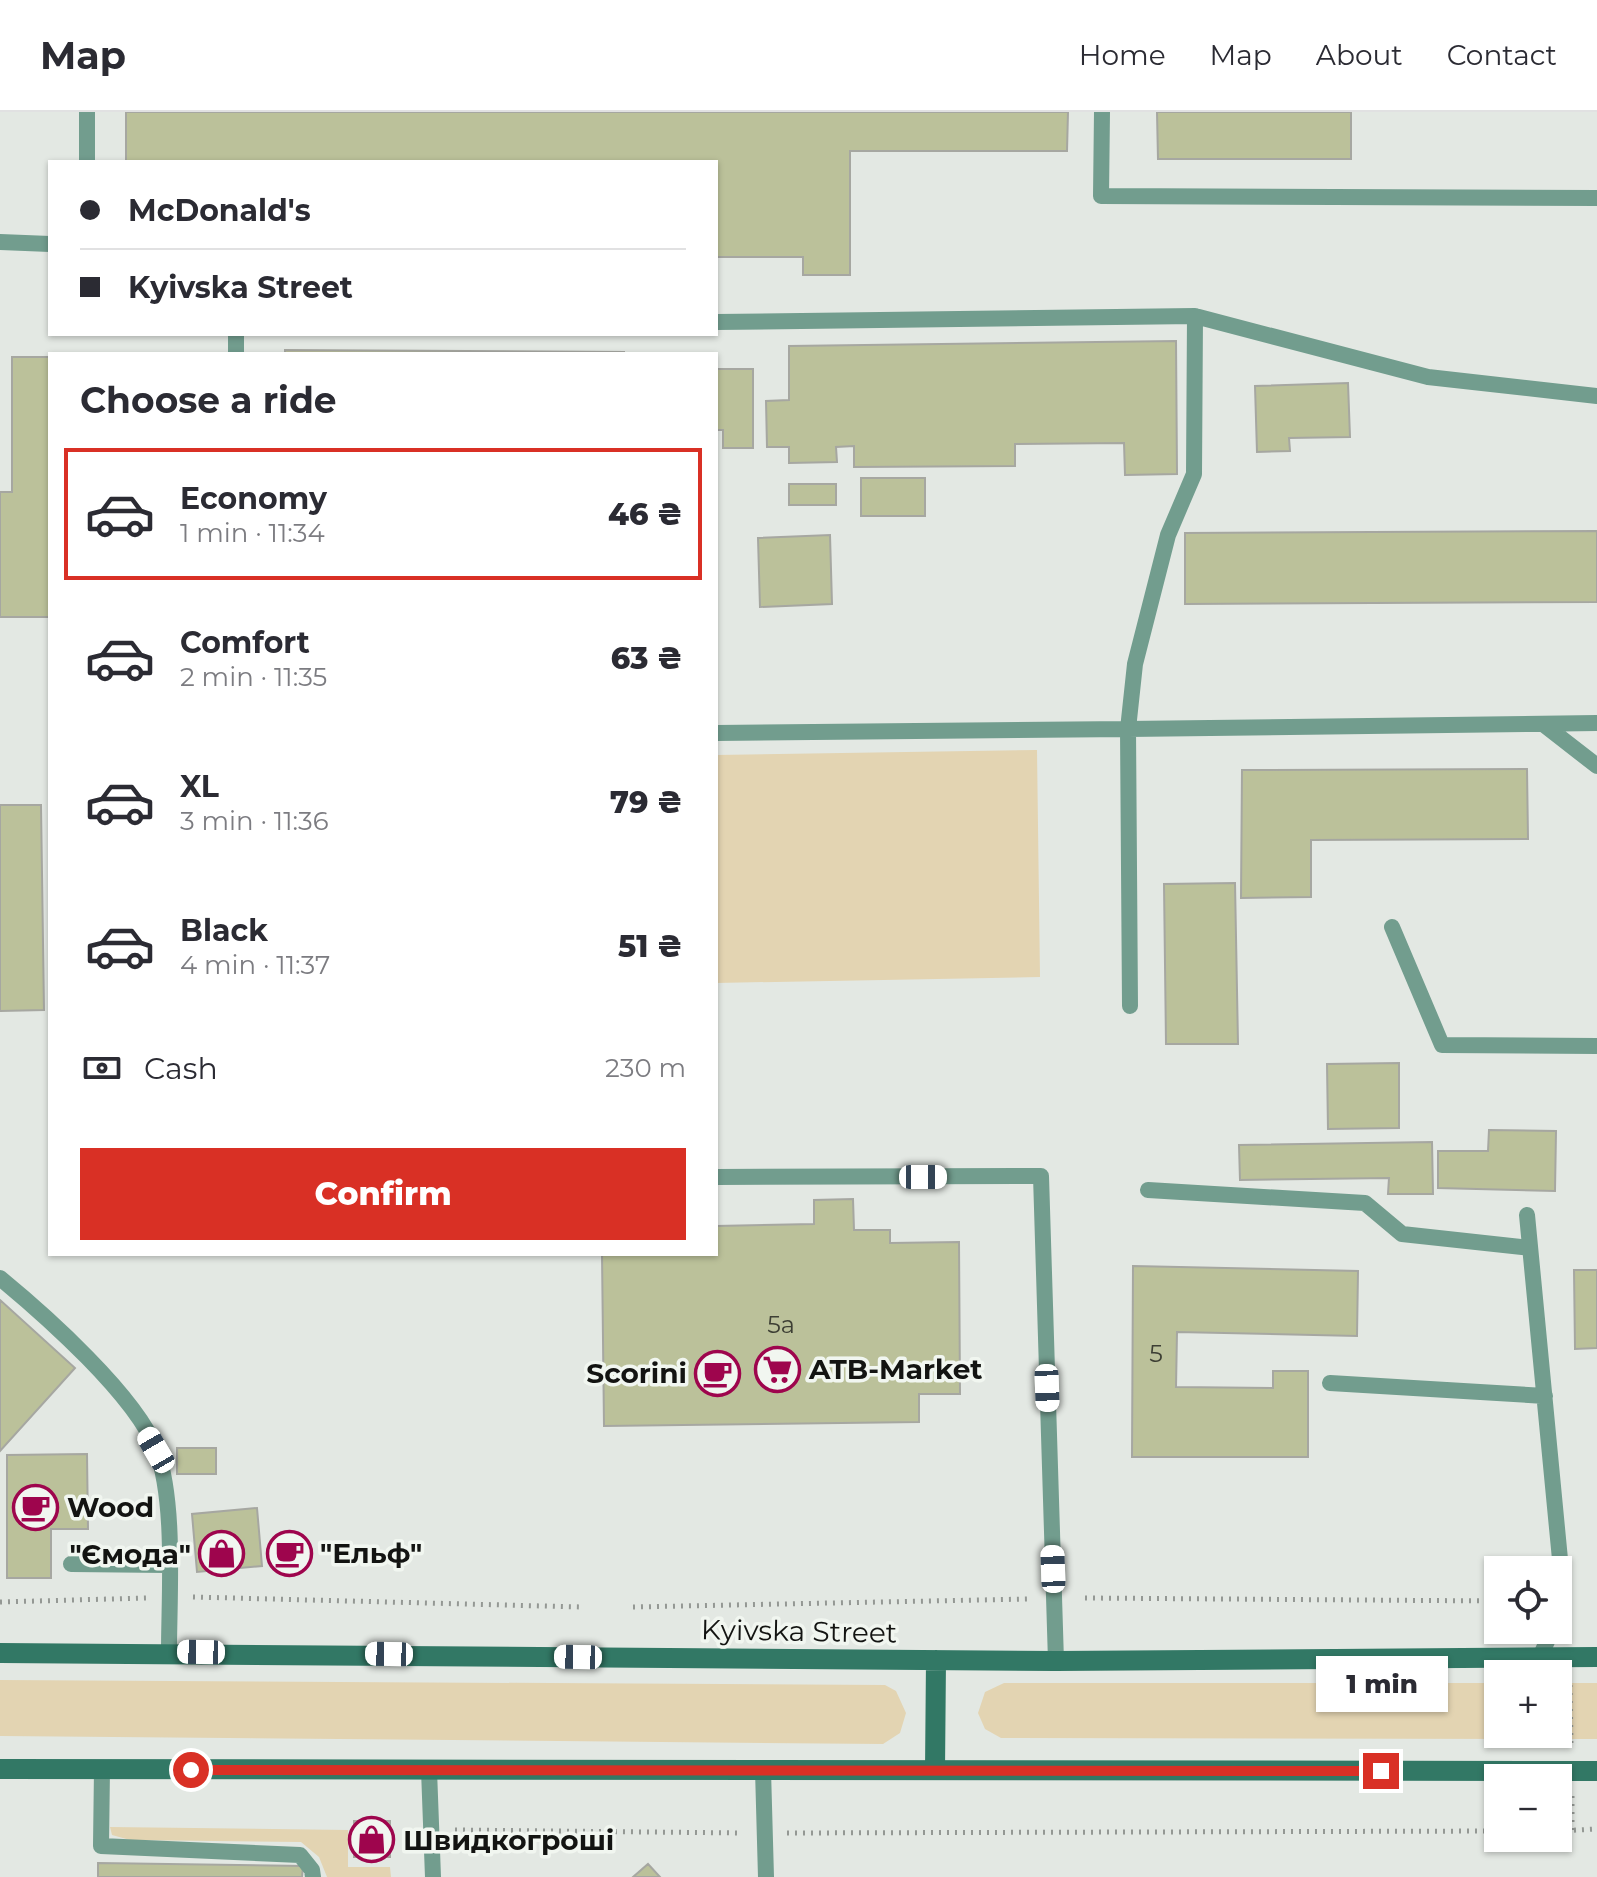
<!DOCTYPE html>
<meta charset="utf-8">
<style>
body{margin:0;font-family:Montserrat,sans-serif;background:#f2f2f3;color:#2b2b33;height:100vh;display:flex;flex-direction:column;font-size:30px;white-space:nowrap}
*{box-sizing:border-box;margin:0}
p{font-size:26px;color:#7c7c81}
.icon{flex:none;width:44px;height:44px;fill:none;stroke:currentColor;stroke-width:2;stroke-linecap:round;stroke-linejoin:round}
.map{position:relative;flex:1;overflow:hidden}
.sheet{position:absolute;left:48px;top:240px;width:670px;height:904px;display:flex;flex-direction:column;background:#fff;border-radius:0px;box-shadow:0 2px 6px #0004}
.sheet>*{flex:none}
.hud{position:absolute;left:48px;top:48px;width:670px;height:176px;border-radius:0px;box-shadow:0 2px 6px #0004;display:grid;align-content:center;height:176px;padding:0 32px;background:#fff}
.buttons{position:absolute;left:1484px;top:1444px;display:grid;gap:16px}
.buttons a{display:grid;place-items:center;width:88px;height:88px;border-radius:0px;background:#fff;box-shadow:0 2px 6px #0004;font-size:40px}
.end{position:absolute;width:36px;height:36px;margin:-18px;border:10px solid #d93025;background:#fff;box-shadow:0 0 0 4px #fff}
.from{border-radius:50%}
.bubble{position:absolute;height:56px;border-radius:0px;background:#fff;box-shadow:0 2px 6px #0004;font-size:26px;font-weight:800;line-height:56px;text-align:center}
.car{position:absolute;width:24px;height:48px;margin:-24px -12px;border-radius:10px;box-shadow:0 0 6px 2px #0007;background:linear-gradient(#fff 24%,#345 0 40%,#fff 0 76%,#345 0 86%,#fff 0)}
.hud b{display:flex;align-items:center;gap:28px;height:76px;font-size:30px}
.hud b+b{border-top:2px solid #e1e1e2}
.hud i{width:20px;height:20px;background:#2b2b33}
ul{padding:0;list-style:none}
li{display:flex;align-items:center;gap:24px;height:132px;margin:0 16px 12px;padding:0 16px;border:4px solid transparent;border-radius:0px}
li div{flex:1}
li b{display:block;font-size:30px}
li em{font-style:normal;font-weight:800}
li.selected{border-color:#d93025}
li>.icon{width:72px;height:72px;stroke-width:1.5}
h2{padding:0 32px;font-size:36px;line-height:96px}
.pay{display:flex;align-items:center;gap:20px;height:88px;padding:0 32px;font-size:30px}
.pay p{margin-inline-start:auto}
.primary-button{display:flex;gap:16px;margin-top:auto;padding:16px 32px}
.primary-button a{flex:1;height:92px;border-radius:0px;background:#d93025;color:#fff;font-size:32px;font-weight:800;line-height:92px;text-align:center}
header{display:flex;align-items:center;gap:48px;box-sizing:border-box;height:112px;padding:0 40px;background:#fff;border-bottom:2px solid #e1e1e2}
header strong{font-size:38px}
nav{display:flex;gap:44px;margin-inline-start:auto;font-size:28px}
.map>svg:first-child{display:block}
.green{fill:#e3d4b2}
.building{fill:#bbc19a;stroke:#a6a7a1;stroke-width:2}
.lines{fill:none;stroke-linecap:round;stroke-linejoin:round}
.path{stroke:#949894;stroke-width:5;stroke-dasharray:2 6;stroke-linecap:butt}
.lane{stroke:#729d8e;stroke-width:16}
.secondary{stroke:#327865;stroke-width:20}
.route{stroke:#d93025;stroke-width:10}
.labels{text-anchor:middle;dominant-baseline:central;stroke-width:7;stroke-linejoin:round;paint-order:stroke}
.number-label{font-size:24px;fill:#3d3f34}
.poi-label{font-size:28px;font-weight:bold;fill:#131412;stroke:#f1f6f0;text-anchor:start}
.street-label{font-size:28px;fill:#131412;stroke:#f1f6f0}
</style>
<header>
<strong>Map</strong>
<nav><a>Home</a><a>Map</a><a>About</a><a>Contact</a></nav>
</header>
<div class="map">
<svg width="1597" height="1765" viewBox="0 0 1597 1765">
<rect width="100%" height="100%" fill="#e3e8e3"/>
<!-- green -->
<path class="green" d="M1037,638L1040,865L716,871V643Z
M0,1568L885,1573L896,1579L906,1601L900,1621L883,1632L0,1624Z
M1004,1571H1498V1622H1558V1571H1597V1627L1001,1626L985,1617L978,1601L985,1580Z
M110,1715L348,1718V1755H390L391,1765H327L319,1745L301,1730L130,1728L112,1723Z"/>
<!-- building -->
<path class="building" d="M126,0H1068L1067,39H850V163H803V145H716V50H126Z
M1157,0H1351V47H1158Z
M1176,229L1177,362L1125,363L1124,331L1015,332V354L854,355V334L836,335L837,350L789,351V335H767L766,289L789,288V234Z
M285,238L624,240V242H285Z
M12,245H50V505H0V380H12Z
M716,257H753V336H723V318H716Z
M1348,271L1350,325L1289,326L1290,339L1257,340L1255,274Z
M861,366H925V404H861Z
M789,372H836V393H789Z
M1597,419V490L1185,492V421Z
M830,423L832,492L760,495L758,426Z
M1527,657L1528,727L1311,728V785L1241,786L1242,658Z
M0,693H41L44,898L0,899Z
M1235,771L1238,932H1166L1164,772Z
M1399,951V1016L1328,1017L1327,952Z
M1489,1018L1556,1019L1555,1079L1438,1076V1039H1488Z
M1432,1030L1433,1082H1388L1389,1066L1240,1068L1239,1033Z
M853,1087L854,1118H890V1131L959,1130L960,1282H919V1310L604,1314L602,1142H716V1114L814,1112V1088Z
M1133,1154L1358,1159L1357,1224L1177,1220L1176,1275L1273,1276V1259H1308V1345H1132Z
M1574,1158H1597V1236L1575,1237Z
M0,1188L75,1256L0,1339Z
M177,1336H216V1362H177Z
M87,1342L88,1417H51V1466H7V1343Z
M257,1396L262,1454L197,1460L192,1402Z
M354,1709H390V1745H354Z
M98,1751L303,1754L302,1765H98Z
M648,1752L660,1765H633Z"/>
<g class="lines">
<!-- path -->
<path class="path" d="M193,1485L582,1495
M1085,1486L1498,1489
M0,1490L147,1486
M633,1495L1029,1487
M1570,1573L1571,1635
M1572,1684V1719
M455,1718L741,1721
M1558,1719L1597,1717
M787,1721L1498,1719"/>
<!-- lane -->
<path class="lane" d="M87,0V50
M1102,0L1101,84L1597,86
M0,130L50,132
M1195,204L1194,362L1168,423L1135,552L1128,617L1597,611
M716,210L1195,204L1428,265L1597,284
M236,242V222
M1543,612L1597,654
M716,621L1128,617L1130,894
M1392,815L1442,933L1597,934
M716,1065L1041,1064L1056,1549
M1148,1078L1365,1091L1402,1122L1530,1136
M1527,1103L1564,1489L1558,1503
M0,1166C45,1203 136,1284 156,1337C176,1389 169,1483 169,1539
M1330,1271L1545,1284
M71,1452L168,1453
M1540,1545L1552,1518
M102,1657L101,1734L300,1743L312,1758L313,1765
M429,1658L433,1765
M763,1658L766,1765"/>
<!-- secondary -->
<path class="secondary" d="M0,1541L1056,1549L1597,1545
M0,1657L1597,1659
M935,1658L936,1548"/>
</g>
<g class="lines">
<!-- route -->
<path class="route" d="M191,1658L1381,1659"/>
</g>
<!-- icons -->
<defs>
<symbol id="supermarket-ring" viewBox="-11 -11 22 22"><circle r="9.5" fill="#f1f6f0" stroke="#9e054d" stroke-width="1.5"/><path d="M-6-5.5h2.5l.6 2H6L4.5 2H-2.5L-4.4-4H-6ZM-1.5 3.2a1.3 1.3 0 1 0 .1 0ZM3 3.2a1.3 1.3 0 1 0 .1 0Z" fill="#9e054d"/></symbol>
<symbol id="cafe-ring" viewBox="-11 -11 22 22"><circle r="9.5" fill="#f1f6f0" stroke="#9e054d" stroke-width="1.5"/><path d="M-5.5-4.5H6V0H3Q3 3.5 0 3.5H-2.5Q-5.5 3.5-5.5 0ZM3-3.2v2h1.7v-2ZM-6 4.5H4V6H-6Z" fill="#9e054d"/></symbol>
<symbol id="shop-ring" viewBox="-11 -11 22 22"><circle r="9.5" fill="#f1f6f0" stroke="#9e054d" stroke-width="1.5"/><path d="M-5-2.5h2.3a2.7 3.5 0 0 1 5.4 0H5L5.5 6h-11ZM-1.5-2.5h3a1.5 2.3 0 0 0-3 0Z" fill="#9e054d"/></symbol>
</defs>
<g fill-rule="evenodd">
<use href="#supermarket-ring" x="752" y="1232" width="51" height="51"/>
<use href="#cafe-ring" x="692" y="1236" width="51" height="51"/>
<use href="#cafe-ring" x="10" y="1370" width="51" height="51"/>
<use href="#cafe-ring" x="264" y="1416" width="51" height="51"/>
<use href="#shop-ring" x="196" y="1416" width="51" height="51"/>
<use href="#shop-ring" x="346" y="1702" width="51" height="51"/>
</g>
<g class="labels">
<!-- number labels -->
<g class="number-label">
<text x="781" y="1212">5а</text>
<text x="1156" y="1241">5</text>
</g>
<!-- poi labels -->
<g class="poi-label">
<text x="809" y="1257">ATB-Market</text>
<text x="687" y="1261" text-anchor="end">Scorini</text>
<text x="67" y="1395">Wood</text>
<text x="320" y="1441">"Ельф"</text>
<text x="191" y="1442" text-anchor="end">"Ємода"</text>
<text x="403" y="1728">Швидкогроші</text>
</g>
<!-- street labels -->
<g class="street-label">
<text transform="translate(799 1519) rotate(1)">Kyivska Street</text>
</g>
</g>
</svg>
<div class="buttons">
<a><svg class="icon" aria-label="locate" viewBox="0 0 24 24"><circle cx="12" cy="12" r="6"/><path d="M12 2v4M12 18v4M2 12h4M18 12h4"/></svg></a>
<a>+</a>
<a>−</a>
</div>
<i class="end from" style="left:191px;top:1658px"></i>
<i class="end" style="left:1381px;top:1659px"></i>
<div class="bubble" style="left:1316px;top:1544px;width:132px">1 min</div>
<i class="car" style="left:923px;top:1065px;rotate:90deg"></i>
<i class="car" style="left:1047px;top:1276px;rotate:178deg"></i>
<i class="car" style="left:156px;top:1338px;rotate:330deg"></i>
<i class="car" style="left:1053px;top:1457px;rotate:358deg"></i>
<i class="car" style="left:201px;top:1540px;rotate:271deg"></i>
<i class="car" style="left:389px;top:1542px;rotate:271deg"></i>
<i class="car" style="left:578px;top:1545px;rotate:271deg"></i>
<div class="hud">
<b><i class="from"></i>McDonald's</b>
<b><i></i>Kyivska Street</b>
</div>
<section class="sheet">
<h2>Choose a ride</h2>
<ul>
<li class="selected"><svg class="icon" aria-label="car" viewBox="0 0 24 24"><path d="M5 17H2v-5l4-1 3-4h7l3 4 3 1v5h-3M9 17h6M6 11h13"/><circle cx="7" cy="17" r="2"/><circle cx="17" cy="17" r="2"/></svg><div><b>Economy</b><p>1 min · 11:34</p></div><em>46 ₴</em></li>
<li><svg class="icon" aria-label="car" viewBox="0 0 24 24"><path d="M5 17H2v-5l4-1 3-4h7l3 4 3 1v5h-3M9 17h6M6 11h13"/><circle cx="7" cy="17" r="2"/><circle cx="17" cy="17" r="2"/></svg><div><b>Comfort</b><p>2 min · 11:35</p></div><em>63 ₴</em></li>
<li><svg class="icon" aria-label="car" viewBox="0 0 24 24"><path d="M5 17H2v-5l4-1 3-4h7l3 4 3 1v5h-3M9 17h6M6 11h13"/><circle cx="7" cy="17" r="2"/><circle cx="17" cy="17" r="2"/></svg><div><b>XL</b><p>3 min · 11:36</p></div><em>79 ₴</em></li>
<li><svg class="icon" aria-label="car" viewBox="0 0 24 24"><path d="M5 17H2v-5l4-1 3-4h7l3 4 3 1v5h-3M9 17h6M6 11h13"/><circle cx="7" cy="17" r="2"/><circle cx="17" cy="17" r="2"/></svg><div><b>Black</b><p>4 min · 11:37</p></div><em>51 ₴</em></li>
</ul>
<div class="pay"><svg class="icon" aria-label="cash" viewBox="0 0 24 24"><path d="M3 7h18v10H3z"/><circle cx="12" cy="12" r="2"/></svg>Cash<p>230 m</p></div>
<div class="primary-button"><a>Confirm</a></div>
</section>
</div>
